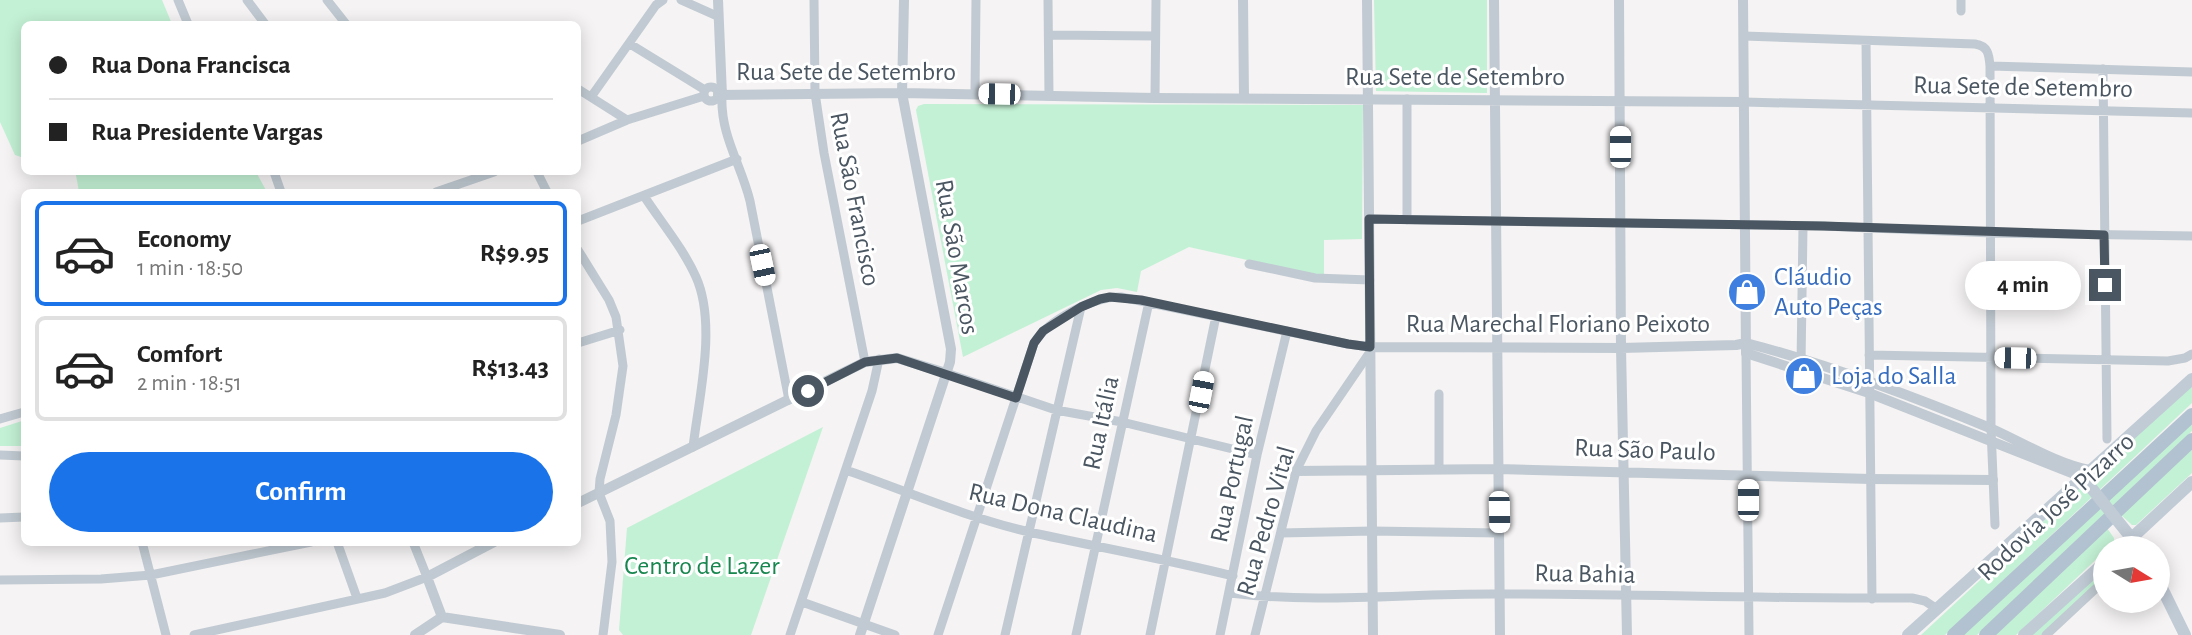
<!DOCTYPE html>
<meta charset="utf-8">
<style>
body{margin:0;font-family:"Alegreya Sans",sans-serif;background:#f2f2f2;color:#222;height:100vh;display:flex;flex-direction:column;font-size:26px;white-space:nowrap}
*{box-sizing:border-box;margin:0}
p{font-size:23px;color:#767676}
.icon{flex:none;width:38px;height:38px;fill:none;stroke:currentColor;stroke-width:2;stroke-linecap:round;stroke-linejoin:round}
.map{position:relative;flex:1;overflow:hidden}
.side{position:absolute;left:21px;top:189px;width:560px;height:357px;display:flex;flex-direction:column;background:#fff;border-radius:10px;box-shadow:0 4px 18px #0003}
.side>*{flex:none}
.guide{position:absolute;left:21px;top:21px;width:560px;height:154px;border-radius:10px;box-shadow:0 4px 18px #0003;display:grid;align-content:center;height:154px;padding:0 28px;background:#fff}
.needle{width:46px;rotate:101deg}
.fabs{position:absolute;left:2093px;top:536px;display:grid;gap:14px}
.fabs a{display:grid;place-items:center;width:77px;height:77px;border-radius:50%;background:#fff;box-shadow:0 4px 18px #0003;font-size:35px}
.end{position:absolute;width:32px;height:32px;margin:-16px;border:9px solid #4a5661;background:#fff;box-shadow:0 0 0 4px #fff}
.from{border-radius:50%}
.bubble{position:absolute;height:49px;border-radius:24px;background:#fff;box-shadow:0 4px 18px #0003;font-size:23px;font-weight:700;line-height:49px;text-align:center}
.car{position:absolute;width:21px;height:42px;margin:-21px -10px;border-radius:9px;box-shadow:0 0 5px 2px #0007;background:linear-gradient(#fff 24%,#345 0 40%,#fff 0 76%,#345 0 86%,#fff 0)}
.guide b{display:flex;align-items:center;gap:24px;height:66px;font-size:26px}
.guide b+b{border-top:2px solid #e0e0e0}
.guide i{width:18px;height:18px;background:#222}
ul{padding:12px 0 0;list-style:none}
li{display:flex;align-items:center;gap:21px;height:105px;margin:0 14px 10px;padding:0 14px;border:4px solid #e0e0e0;border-radius:10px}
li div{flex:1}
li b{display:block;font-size:26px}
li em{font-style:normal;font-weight:700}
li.active{border-color:#1a73e8}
li>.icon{width:63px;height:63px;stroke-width:1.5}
.action{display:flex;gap:14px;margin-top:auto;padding:14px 28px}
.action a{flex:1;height:80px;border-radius:42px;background:#1a73e8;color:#fff;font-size:28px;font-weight:700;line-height:80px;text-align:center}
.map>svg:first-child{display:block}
.green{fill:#c3f1d5}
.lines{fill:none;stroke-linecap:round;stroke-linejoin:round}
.minor{stroke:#c1cad2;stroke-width:9}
.tertiary{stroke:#c1cad2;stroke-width:10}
.secondary{stroke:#c1cbd6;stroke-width:12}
.primary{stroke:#b3c2d1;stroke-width:14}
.secondary-bridge{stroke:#c1cbd6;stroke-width:12}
.route{stroke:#4a5661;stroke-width:9}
.labels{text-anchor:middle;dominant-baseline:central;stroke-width:6;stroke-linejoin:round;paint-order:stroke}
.street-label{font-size:26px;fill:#4a5661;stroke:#fff}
.shop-label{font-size:26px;fill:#366cbe;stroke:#fff;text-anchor:start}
.park-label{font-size:26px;fill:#17864f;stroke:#fff}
</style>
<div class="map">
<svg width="2192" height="635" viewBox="0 0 2192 635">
<rect width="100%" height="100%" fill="#f5f3f3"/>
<!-- green -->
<path class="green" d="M0,0H162L172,24H24V158L15,155L0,122Z
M1374,0H1487V93L1376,91Z
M924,104L1363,105L1362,239L1324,240V274L1319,276L1189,247L1141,271L1137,292L1117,288L1101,290L963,357L916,110L918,106Z
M64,172H256L267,192H79L76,175Z
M2192,386V403L1960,621L1945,635H1921L2093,475Z
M2192,420V431L1977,635H1963Z
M22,421H24V446H0V428Z
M823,427L751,635H623L619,630L627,528Z
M2192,449V473L2136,525H2132L2121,515Z
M2107,528L2114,538V542L2109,548H2105V551L2016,635H1995Z
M2105,566V576L2043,635H2029Z"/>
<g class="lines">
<!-- minor -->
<path class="minor" d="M178,0L188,24
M247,0L265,24
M327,0L346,24
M681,0L717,16
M814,0L815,93L824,153L865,362
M1048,0L1049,96
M1961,11V0
M1049,35L1155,36
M1744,36L1975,44C1988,46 1989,54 1990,66L1991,429L1995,525
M1866,41L1872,599
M630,44L705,90
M1990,66L2192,72
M2103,69L2107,439
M704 94a7 7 0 1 1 14 0a7 7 0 1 1-14 0Z
M578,89L627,120
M975,94L976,0
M722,95C720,135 741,164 750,201L789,400
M591,97L656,5L663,0
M1155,98L1156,0
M1407,99V220
M1744,102L2192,113
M578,141L627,120L704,96
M274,172L281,192
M537,172L547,192
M436,192L494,172
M644,196C661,222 683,248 696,277C717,324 699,397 693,447
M1369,219L1823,226L1992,233L2192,236
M578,221L737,159
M578,250L609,300L616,317L623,366L616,415L600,479L599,493L610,521L612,562L603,635
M1249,264L1315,278L1370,280
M578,343L620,330
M1746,353L1749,635
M1869,355L2168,361L2185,358L2192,354
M1801,365L1803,226
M946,373L1056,410L1122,422L1257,455
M1439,394V468
M0,419L24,412
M0,455L24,456
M846,470C906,491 966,517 1029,532C1097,547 1165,559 1233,576
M0,518L24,517
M1281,533L1372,531L1499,533
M142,542L166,635
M337,542L357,598
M0,580L101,579L151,575L311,542
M1230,593C1320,604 1411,593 1501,594C1638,594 1775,599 1912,598L1925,601L1937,609
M802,602L895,635
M194,635L385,593L427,577L413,542
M790,635L872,391L879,359
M938,635L1034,343C1048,320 1094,296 1121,297L1348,344L1370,347
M1005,635L1081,307
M1076,635L1149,302
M1150,635L1216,316
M1220,635L1257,455L1287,331
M1255,635L1296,471L1316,431L1370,352
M2046,635L2105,580"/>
<!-- tertiary -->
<path class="tertiary" d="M718,0L722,95
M1243,0L1244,98
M1367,0L1373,635
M1494,0L1500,635
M1619,0L1621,348L1627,635
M1743,0L1746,353L1869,393L2082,477
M718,95L902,93L1155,98L1744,102
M1370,347L1621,348L1736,345L1746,343C1827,364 1912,396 1990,428C2022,442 2055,463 2089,470
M1296,471L1498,469L1871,479L1993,480
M578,503L865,362L897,358L946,373
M442,617L560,635
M442,617L427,577L494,542
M415,635L442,617
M860,635L950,362L951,349L902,93L904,0"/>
<!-- secondary -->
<path class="secondary" d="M2121,548L2192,482
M2158,580L2185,635
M1908,635L2192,379
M2024,635L2105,562"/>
<!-- primary -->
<path class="primary" d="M1954,635L2192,415
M1986,635L2192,440"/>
<!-- secondary-bridge -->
<path class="secondary-bridge" d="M2085,480L2129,535"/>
</g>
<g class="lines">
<!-- route -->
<path class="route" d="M808,391L865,362L897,358L1016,398L1034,343L1043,331L1081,307L1100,299L1110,297L1141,300L1348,344L1370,347L1369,219L1823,226L2104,235L2105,285"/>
</g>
<!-- icons -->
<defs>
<symbol id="shop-disc" viewBox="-11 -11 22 22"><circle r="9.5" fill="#3f7fe0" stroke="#fff"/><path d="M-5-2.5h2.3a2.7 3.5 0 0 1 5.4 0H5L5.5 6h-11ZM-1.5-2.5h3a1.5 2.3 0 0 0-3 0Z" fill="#fff"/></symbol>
</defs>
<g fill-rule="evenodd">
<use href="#shop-disc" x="1725" y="270" width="44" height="44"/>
<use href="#shop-disc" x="1782" y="354" width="44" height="44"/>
</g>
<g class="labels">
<!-- street labels -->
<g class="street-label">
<text x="846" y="72">Rua Sete de Setembro</text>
<text x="1455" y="77">Rua Sete de Setembro</text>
<text transform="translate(2023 87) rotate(1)">Rua Sete de Setembro</text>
<text transform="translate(855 199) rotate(79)">Rua São Francisco</text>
<text transform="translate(957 257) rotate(80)">Rua São Marcos</text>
<text x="1558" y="324">Rua Marechal Floriano Peixoto</text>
<text transform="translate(1101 423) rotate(-78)">Rua Itália</text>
<text transform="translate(1645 450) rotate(2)">Rua São Paulo</text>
<text transform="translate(1232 479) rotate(-78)">Rua Portugal</text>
<text transform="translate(2056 507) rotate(-43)">Rodovia José Pizarro</text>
<text transform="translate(1063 513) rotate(13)">Rua Dona Claudina</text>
<text transform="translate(1266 521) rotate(-74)">Rua Pedro Vital</text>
<text transform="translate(1585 574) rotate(1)">Rua Bahia</text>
</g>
<!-- shop labels -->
<g class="shop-label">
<text x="1774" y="277">Cláudio<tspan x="1774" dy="30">Auto Peças</tspan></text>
<text x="1831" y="376">Loja do Salla</text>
</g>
<!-- park labels -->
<g class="park-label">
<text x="702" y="566">Centro de Lazer</text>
</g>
</g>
</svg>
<div class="fabs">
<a><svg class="needle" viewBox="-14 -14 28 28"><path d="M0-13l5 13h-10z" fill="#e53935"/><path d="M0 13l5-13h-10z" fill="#767676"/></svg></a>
</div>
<i class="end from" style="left:808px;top:391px"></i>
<i class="end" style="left:2105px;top:285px"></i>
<div class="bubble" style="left:1965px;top:261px;width:116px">4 min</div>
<i class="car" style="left:999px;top:94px;rotate:271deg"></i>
<i class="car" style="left:1620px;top:147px;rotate:0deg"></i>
<i class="car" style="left:762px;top:265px;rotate:168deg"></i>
<i class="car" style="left:2015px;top:358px;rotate:271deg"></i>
<i class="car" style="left:1201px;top:392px;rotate:11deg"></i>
<i class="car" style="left:1748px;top:500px;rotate:0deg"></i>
<i class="car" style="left:1499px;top:512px;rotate:179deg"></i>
<div class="guide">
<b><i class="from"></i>Rua Dona Francisca</b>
<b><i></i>Rua Presidente Vargas</b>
</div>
<section class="side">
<ul>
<li class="active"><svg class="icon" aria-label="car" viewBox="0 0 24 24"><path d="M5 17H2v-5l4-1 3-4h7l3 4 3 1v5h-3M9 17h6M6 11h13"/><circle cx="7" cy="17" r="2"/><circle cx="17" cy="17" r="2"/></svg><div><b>Economy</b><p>1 min · 18:50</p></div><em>R$9.95</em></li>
<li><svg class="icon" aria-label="car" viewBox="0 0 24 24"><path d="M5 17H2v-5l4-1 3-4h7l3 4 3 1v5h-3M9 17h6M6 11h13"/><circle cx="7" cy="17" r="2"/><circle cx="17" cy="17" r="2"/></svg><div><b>Comfort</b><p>2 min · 18:51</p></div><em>R$13.43</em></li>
</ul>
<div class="action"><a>Confirm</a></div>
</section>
</div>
